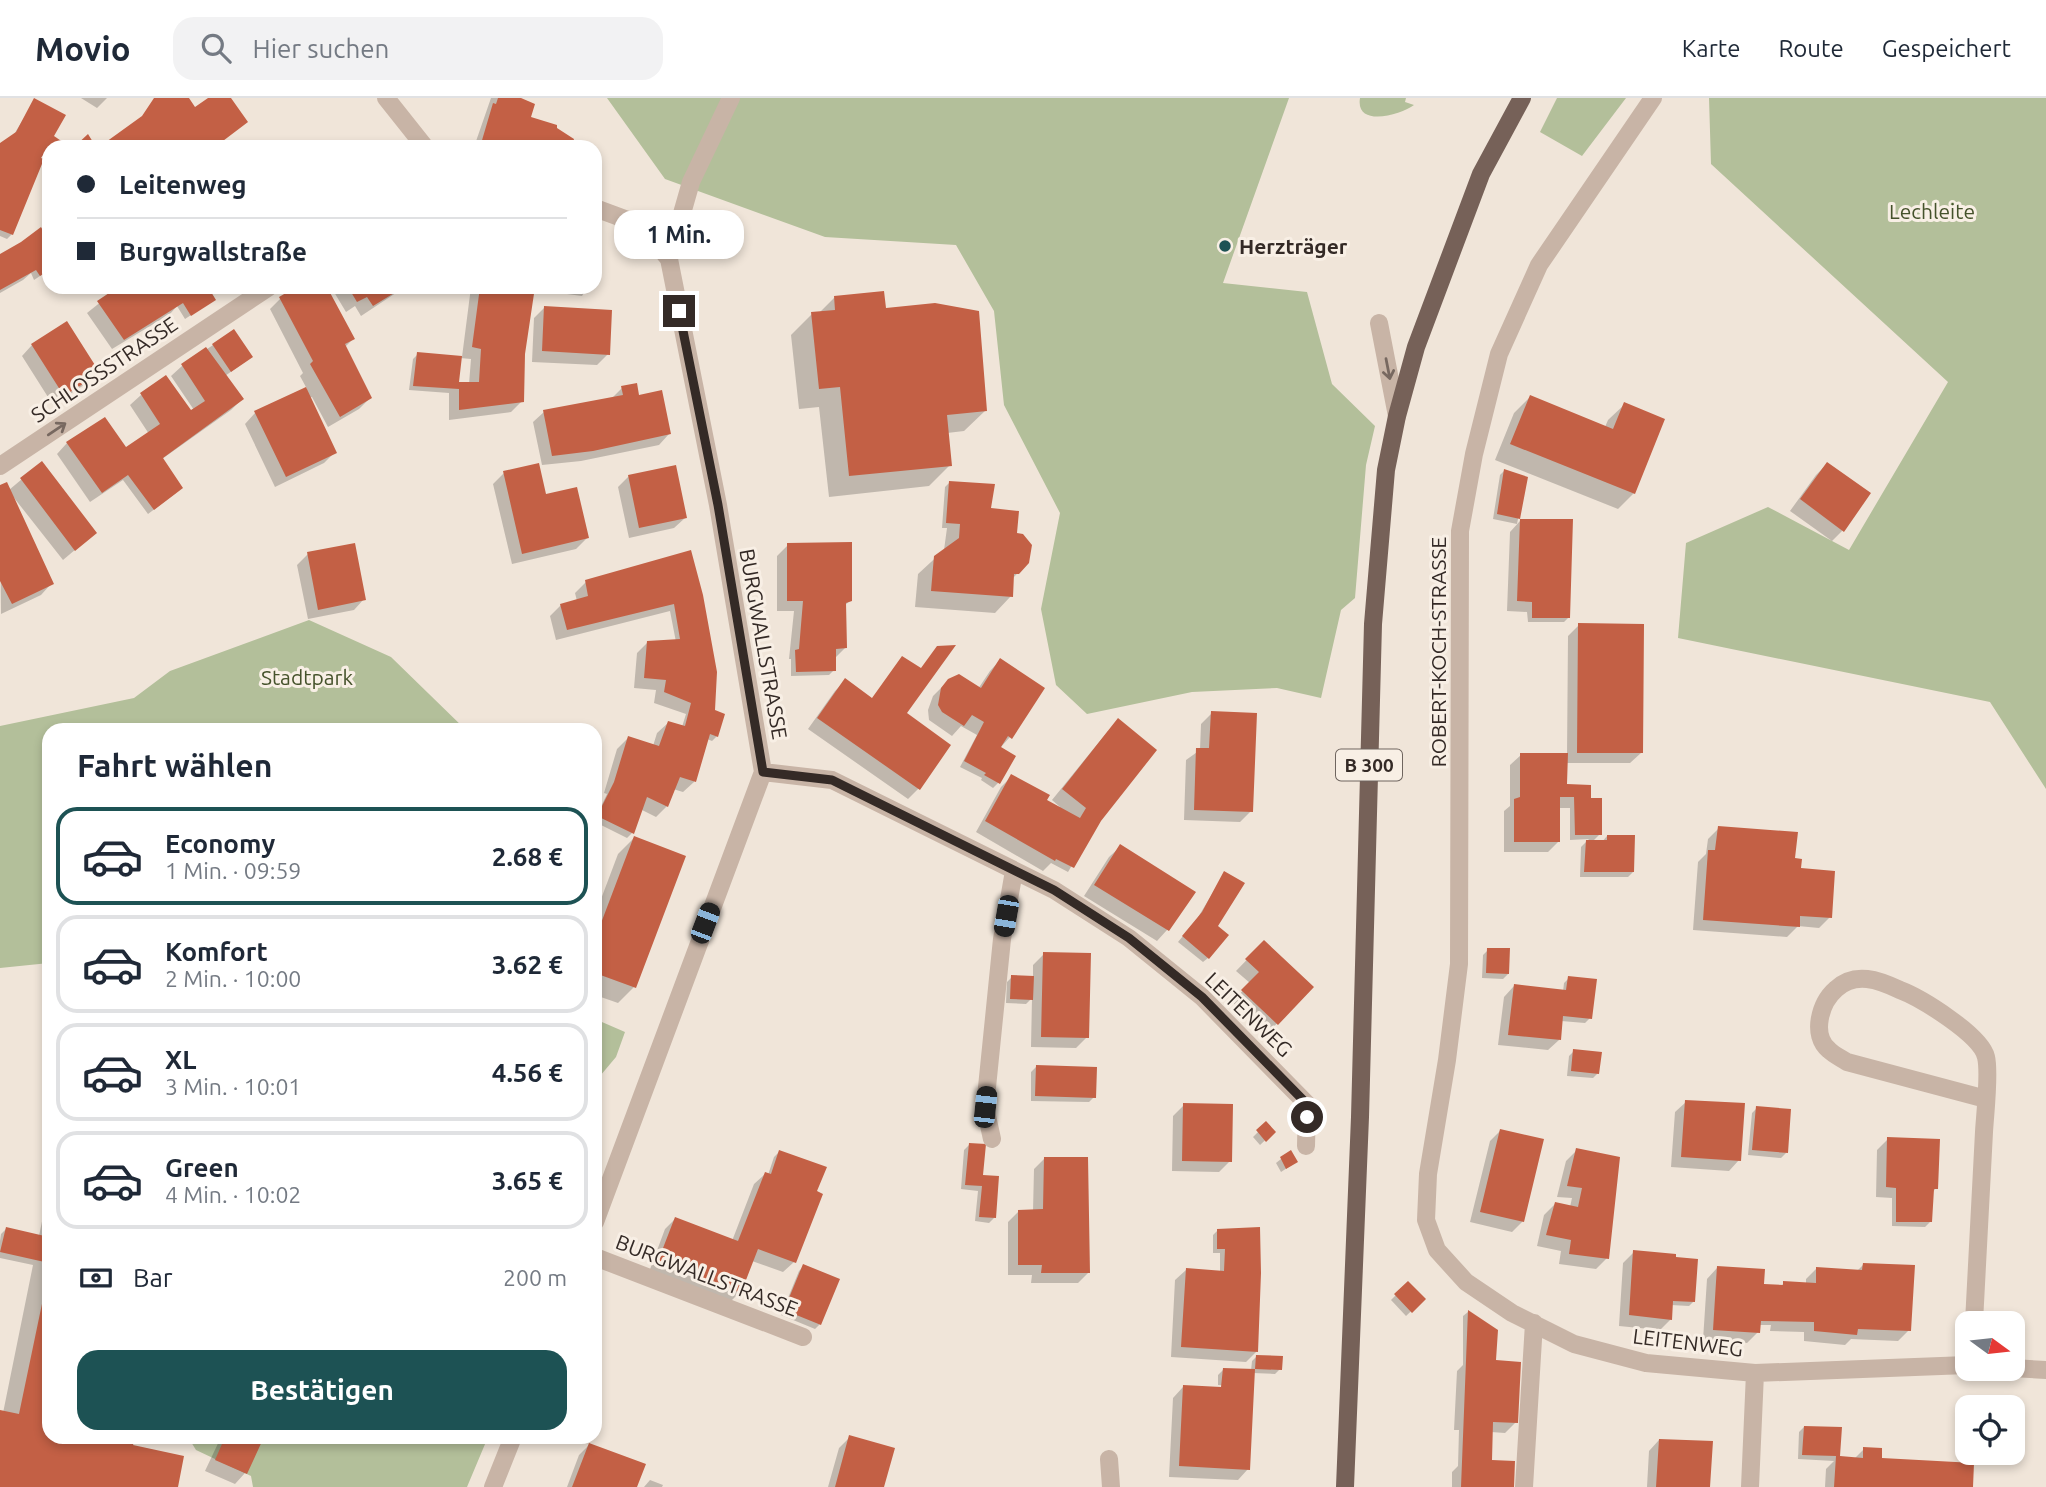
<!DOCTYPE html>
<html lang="de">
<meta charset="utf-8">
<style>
body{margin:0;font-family:Ubuntu,sans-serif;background:#f2f2f3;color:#1f2937;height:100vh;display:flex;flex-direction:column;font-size:26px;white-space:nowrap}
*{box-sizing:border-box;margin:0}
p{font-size:23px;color:#747a83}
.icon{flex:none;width:38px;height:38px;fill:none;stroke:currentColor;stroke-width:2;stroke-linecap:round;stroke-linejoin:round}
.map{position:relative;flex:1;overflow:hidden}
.details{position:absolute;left:42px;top:625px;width:560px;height:721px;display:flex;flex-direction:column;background:#fff;border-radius:21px;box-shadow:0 4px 10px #0003}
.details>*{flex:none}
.top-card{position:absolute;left:42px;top:42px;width:560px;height:154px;border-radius:21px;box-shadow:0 4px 10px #0003;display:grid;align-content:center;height:154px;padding:0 35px;background:#fff}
.needle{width:46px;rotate:105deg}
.buttons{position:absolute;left:1955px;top:1213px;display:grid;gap:14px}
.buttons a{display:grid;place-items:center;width:70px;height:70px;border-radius:14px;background:#fff;box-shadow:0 4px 10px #0003;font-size:35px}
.end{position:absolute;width:32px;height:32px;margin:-16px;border:9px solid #342a26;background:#fff;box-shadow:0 0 0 4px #fff}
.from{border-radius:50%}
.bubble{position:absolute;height:49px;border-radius:21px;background:#fff;box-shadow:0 4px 10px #0003;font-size:23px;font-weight:600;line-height:49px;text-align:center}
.car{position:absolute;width:21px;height:42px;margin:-21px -10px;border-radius:9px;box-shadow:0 0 5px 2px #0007;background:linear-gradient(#222 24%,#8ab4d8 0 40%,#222 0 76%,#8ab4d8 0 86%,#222 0)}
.top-card b{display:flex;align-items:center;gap:24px;height:66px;font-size:26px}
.top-card b+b{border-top:2px solid #e0e1e3}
.top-card i{width:18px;height:18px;background:#1f2937}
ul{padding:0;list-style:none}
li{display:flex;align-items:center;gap:21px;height:98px;margin:0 14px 10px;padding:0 21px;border:4px solid #e0e1e3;border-radius:21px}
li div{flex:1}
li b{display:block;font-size:26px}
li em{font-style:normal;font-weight:600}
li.on{border-color:#1d5254}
li>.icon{width:63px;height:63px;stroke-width:1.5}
h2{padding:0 35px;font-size:32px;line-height:84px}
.pay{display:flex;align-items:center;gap:18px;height:77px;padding:0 35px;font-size:26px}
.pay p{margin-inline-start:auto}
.button{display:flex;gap:14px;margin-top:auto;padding:14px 35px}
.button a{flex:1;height:80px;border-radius:21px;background:#1d5254;color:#fff;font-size:28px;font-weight:600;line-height:80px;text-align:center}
header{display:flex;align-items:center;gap:42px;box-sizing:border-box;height:98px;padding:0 35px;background:#fff;border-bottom:2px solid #e0e1e3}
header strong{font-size:33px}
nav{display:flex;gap:38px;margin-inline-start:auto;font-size:24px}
.search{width:490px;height:63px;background:#f2f2f3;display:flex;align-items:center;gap:18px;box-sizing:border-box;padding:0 24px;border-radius:21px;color:#747a83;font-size:26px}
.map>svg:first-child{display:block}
.green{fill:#b3bf9a}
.shadow{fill:#0003;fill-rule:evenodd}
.building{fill:#c36045}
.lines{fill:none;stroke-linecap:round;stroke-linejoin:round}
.minor{stroke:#c8b4a6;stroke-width:18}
.major{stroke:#766158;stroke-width:18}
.oneway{stroke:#776860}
.route{stroke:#342a26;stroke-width:9}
.poi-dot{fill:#1d5254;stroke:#f8efe5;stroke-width:2.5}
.labels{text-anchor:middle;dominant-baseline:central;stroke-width:6;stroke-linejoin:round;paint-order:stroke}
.shield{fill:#f8efe5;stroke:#6f655f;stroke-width:2}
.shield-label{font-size:19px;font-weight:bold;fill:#342a26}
.park-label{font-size:21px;fill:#45522b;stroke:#f8efe5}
.poi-label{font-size:21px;font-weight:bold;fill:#342a26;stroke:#f8efe5;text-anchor:start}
.street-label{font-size:21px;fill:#342a26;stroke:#f8efe5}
</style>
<header>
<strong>Movio</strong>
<div class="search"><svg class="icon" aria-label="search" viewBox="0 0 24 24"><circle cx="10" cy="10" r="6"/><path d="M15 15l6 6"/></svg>Hier suchen</div>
<nav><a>Karte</a><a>Route</a><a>Gespeichert</a></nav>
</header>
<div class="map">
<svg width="2046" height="1389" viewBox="0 0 2046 1389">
<rect width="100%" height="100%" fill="#f0e5d9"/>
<!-- green -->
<path class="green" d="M607,0H1289L1223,185L1307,194L1332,286L1375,328L1366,367L1355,500L1341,512L1321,600L1277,590L1192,594L1087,616L1056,587L1041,511L1060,415L1004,307L994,213L956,147L825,139L665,81Z
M1360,0H1406L1405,4L1414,7C1401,17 1355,30 1360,0Z
M1557,0H1626L1582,58L1540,34Z
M1709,0H2046V691L1990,604L1678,540L1686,445L1768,409L1849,452L1948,284L1711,66Z
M309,522L391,559L466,632H49V865L0,870V628L134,600L170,573Z
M595,921L625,934L616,959L595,984Z
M188,1339H488L467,1389H253L251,1378L196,1352Z"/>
<!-- shadow -->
<path class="shadow" d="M81,0H107L97,10Z
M491,0H519L529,20L549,49H474Z
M35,2L51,39L49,58L42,55L12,136L7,141L0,138V46L13,38Z
M49,146V172L34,182L31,175L23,182L0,195V158Z
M108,189H206L214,202L185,221L177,208L170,216L112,251L87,215L112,195Z
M299,189H325L353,241L345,249L370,300L359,311L328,329L312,299L309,300L335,354L324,365L275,389L245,326L255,315L307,291L300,278L303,275L270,211L280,201Z
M331,189H405L361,218L355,208L346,214Z
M471,189H532L523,256L522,303L511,314L449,322V295L409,292L413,261L418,256L462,259ZM460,260L471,261L469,286H458Z
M552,189H587L582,198L552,194Z
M834,200L884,212L986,312L964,333L947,335L950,367L929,388L829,399L819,309L799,311L791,237L812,216L819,215Z
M545,209L608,256L597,267L532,264L534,220Z
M32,247L98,274L87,285L53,307L22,258Z
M213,247L246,263L225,278L242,301L231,312L162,361L176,395L148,416L123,382L90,404L57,356L67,345L126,351L149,336L130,307L141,297L191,314L194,312L171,278L182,268Z
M622,290L638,299L669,336L659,347L581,363L542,367L533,324L544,314L611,301Z
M1530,299L1605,329L1608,322L1625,306L1634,395L1618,411L1495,362L1514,315Z
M41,365L95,435L63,462L11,396L51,486L41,497L1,516L0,389L9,392Z
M1827,366L1842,433L1832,443L1790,413L1816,377Z
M1504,373L1526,380L1517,426L1493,421L1500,377Z
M504,375L545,398L587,440L576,451L512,466L493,386Z
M629,378L685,420L674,430L629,440L618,389Z
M950,384L1016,436L1028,464L1012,481L1011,498L995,515L915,509L918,476L944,452L947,430H942L945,389Z
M1520,423L1569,519L1564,524H1528L1527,514L1507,513L1510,434Z
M788,447L851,502L844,508L845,550L834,561V572L829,577L791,578V561H789L794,513H777V458Z
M690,454L717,638L712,643L707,641L694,684L683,694L673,691L667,708L656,719L640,711L632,735L627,740L595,724V721L607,696L604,695L617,651L628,640L653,648L657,635L668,625L682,629L686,616L654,605L656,592L634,590L637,555L647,545L676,544L670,513L556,542L550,518L561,507L577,503L575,495L586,484Z
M308,456L364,501L354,512L308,521L297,467Z
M1579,527L1641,655L1630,665H1566V688L1587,702L1600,736L1592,744H1602L1607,738L1633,774L1628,779H1580L1581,749L1589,741L1570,742V710H1558L1559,743L1548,754H1504V713L1510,708V667L1521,657H1567L1568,538Z
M902,560L904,615L919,690L908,701L808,631L835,593L846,582L872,602Z
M1000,562L1010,639L1000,650L998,685L993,690L981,682L982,680L960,669L977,637L961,628L952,638L929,622L928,612L933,598L944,587L978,591L990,573Z
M1212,615L1251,713L1240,724L1184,722L1186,662L1200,652L1201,626Z
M1108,633L1099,722L1068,774L1051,765L1043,773L976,734L1001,689L1012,678L1059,711L1060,709L1052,702Z
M1719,730L1793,762L1830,819L1819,830L1798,828L1787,839L1693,832L1698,764L1706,756L1708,741Z
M634,740V889L618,905L595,897V817L618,756Z
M1120,749L1193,794L1167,832L1157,843L1084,798L1109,759Z
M1224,776L1216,828L1208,860L1203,864L1178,844L1197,821Z
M1264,844L1311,889L1266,937L1232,904L1250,885L1236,873Z
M1488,852L1508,876L1503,881L1482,880L1483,857Z
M1044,856L1087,939L1076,950L1031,949L1032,900L1026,906L1006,905L1007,884L1012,879L1033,880V867Z
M1569,880L1590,920L1585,925L1561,923L1559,942L1548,952L1498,947L1504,899L1514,888L1563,894L1564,885Z
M1574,953L1598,975L1593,980L1567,978L1569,958Z
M1036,969L1094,999L1089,1004L1031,1003V974Z
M1686,1004L1739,1062L1729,1073L1671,1069L1675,1014Z
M1184,1007L1230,1063L1219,1074L1172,1073L1173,1018Z
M1757,1010L1786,1055L1781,1060L1748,1057L1752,1015Z
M1266,1026L1274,1034L1260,1047L1253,1039Z
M1500,1033L1523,1123L1512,1134L1470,1124L1490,1043Z
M1888,1041L1936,1090L1932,1095L1930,1124L1925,1129L1892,1128V1100L1876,1099L1877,1052Z
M969,1047L994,1120L989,1125L975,1123L978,1093L961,1091L964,1052Z
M1577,1052L1607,1160L1596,1171L1559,1166L1561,1153L1537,1148L1544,1117L1555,1106L1570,1109L1572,1100L1557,1099L1566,1063Z
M779,1054L794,1164L783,1174L752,1163L740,1194L729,1205L649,1174L665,1131L675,1121L732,1143L754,1086L765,1076L768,1077L774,1059Z
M1044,1061L1089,1174L1078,1185H1031L1032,1177H1008V1124L1019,1113H1033L1034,1071Z
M1281,1061L1296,1064L1281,1074L1276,1065Z
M49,1089V1339H112L133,1343L131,1348L176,1389H0V1314L3,1315L33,1167L0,1160V1143L1,1136L6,1131L39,1138Z
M1258,1130L1257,1253L1246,1264L1171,1259L1175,1182L1186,1172L1220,1174V1155H1213V1137L1218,1132Z
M1634,1154L1694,1203L1689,1208L1671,1207V1221L1660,1232L1619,1228L1623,1165Z
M1864,1166L1909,1232L1898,1243L1851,1241L1845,1247L1804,1243V1234L1770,1233L1771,1227H1758V1234L1747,1245L1703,1242L1707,1181L1717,1170L1761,1191L1780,1189L1784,1185L1806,1186V1181L1817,1170L1857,1173Z
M804,1168L820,1226L815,1231L781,1217L799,1173Z
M1408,1185L1424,1201L1406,1218L1391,1202Z
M1468,1214L1516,1324L1505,1335L1491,1334L1490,1361L1512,1389H1452V1374L1458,1368L1459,1332H1454L1457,1273L1463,1267V1218Z
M1257,1258L1280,1271L1275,1276L1253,1275L1248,1371L1238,1382L1169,1379L1173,1300L1183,1289L1250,1292V1289L1218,1287V1277L1223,1272L1251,1273L1252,1263Z
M1804,1329L1840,1331L1836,1360L1853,1362L1864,1351L1880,1362L1972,1389H1825L1826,1371L1834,1363L1798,1361L1799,1334Z
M221,1339H262L245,1375L235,1386L205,1373Z
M850,1339L883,1389H828L839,1350Z
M1659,1342L1709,1389H1647L1649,1353Z
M589,1347L635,1389H567L579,1357Z
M650,1382L663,1387L662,1389H644Z"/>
<!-- building -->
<path class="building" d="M34,0L66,17L54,38L70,49L47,51L41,60L44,61L13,137L0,132V45L16,34Z
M154,0H189L195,9L208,0H231L248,24L215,49H99L142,18Z
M498,0H521L535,6L531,19L557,27V30L574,41L572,49H480L493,5L496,6Z
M88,36L96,49H74Z
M41,129L49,143V172L40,178L36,172L0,192V156L21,144Z
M118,189H208L216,202L191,218L183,205L124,242L97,203Z
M296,189H327L355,241L345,246L372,300L340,319L310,266L313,263L279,199Z
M348,189H404L373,208L367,199L357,204Z
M480,189H535L525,256L524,304L459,312V291L413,288L417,254L462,258L459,284H479L481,251L472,249Z
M884,193L886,210L935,205L979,213L987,313L947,317L952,368L849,378L840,289L819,291L811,214L835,212L834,198Z
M544,208L612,212L610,257L542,253Z
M67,223L100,275L64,298L31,246Z
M234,231L253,259L231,274L212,246Z
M206,249L244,301L163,360L183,390L154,412L128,377L102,395L66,344L105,319L126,349L160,326L140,295L166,277L191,312L205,303L181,266Z
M637,285L639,297L662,292L671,336L593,353L552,358L543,312L623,297L621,288Z
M306,289L337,355L286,379L254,313Z
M1530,297L1613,331L1624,304L1665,321L1635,396L1510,346Z
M42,363L97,435L75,453L20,380Z
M1827,364L1871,395L1844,434L1800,401Z
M539,365L546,396L577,389L589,440L522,456L503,373Z
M676,367L687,420L639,430L628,377Z
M1504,371L1528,379L1520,421L1497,416Z
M949,383L995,386L991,410L1019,413L1017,435L1023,436L1032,447L1029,465L1019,476H1014L1013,499L931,493L934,458L959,440L960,426L946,425Z
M7,384L54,486L12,506L0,483V387Z
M1520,421H1573L1570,520H1532V504L1517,503Z
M852,444V503L846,505L847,550L836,551V573L796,574L795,552L799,551L803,503H787V445Z
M355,445L366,502L318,512L307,454Z
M691,452L703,497L717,574L715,612L725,616L718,639L710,636L696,684L680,679L668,709L647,699L634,736L597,718L614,684L628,638L659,648L668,623L685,628L691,605L664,594L666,582L644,580L647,543L680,541L674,506L567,532L560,506L588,498L585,482Z
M1578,525L1644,526L1643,655H1577Z
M956,547L907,615L951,647L920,692L817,620L845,580L872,600L902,558L921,570L937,548Z
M1000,560L1045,590L1012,641L1008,638L1001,649L1016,658L1000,686L984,677L986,675L964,663L984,624L972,617L964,628L942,614L938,607L941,590L948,581L959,576L981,590Z
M1211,613L1257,615L1253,714L1194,712L1196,650H1209Z
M1118,620L1157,652L1101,723L1074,770L1056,761L1055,763L985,723L1011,676L1050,697L1047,702L1080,720L1086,710L1062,691Z
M1520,655H1568L1567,686L1591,687V700H1602V737H1575L1574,699H1560V744H1514V701L1520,699Z
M1718,728L1798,734L1795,760L1802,761L1801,770L1835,773L1832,820L1800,818V829L1703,822L1708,752H1715Z
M1607,737H1635L1634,774H1584L1586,742H1607Z
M634,738L686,758L636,890L595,875V841Z
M1120,746L1196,794L1169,833L1094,787Z
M1224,773L1245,785L1218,828L1229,837L1209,861L1182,838L1202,814Z
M1264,842L1314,889L1278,927L1241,892L1259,874L1245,861Z
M1487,850H1510L1509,876L1486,875Z
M1043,854L1091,855L1089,940L1041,939Z
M1011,877L1034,878L1033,902L1010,901Z
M1568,878L1597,881L1592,921L1563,918L1561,942L1508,937L1514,886L1566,892Z
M1573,951L1602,954L1599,976L1571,973Z
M1036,967L1097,969L1096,1000L1035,998Z
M1685,1002L1745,1005L1741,1063L1681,1059Z
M1183,1005L1233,1006L1232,1064L1182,1063Z
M1756,1008L1791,1011L1788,1055L1752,1052Z
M1266,1023L1276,1034L1266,1044L1256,1032Z
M1500,1031L1544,1041L1524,1124L1480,1114Z
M1887,1039L1940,1041L1938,1091H1934L1932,1124H1896V1090L1886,1089Z
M969,1045L986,1046L983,1077L999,1078L996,1120L979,1119L982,1088L965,1087Z
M1576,1050L1620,1059L1609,1161L1569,1156L1571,1142L1546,1137L1555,1104L1578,1109L1582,1090L1567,1088Z
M779,1052L827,1069L817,1093L823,1096L796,1165L758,1151L741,1195L658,1163L675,1119L738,1143L765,1074L771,1076Z
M1291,1052L1298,1064L1286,1071L1280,1059Z
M1044,1059H1088L1090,1175H1041L1042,1167H1018V1112L1043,1111Z
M6,1129L49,1139V1165L0,1154Z
M1260,1129L1261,1175L1258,1254L1181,1249L1186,1170L1224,1173L1225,1151H1217V1131Z
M1633,1152L1676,1156V1159L1698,1161L1695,1204L1673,1203L1672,1222L1629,1217Z
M1863,1165L1915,1167L1911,1233L1858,1231L1857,1237L1814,1233V1224L1761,1223L1760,1235L1713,1232L1717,1168L1765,1171L1764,1186L1783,1187V1183L1816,1185V1169L1862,1172Z
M803,1166L840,1181L821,1227L784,1212Z
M48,1177L49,1339H120L135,1342L133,1347L184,1358L178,1389H0V1312L19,1316Z
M1408,1183L1426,1201L1412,1215L1394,1196Z
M1468,1212L1498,1232L1496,1262L1521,1264L1518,1325L1493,1324L1492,1362L1515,1363L1514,1389H1461Z
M1256,1257L1283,1258L1282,1272L1255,1271L1250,1372L1179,1368L1183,1287L1221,1289L1223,1270L1255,1271Z
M1804,1328L1842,1329L1840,1358L1863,1360V1349L1882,1350V1360L1974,1365L1973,1389H1834L1836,1358L1802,1357Z
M849,1337L895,1350L884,1389H835Z
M225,1339H264L247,1376L215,1362Z
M1659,1341L1713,1343L1710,1389H1656Z
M589,1345L646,1366L637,1389H572Z"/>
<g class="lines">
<!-- minor -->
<path class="minor" d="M386,0L425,49
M1653,0L1539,167L1499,256L1474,356L1460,433L1459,866L1447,962L1428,1076L1426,1122L1437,1152L1466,1184L1512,1215L1574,1246L1646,1265L1755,1275L1967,1267
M595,110L641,127L669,161
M1379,225L1397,318
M0,368L269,189
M763,674L832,682L1054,792L1129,840L1202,899L1307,1006L1306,1048
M992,1041L985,1009L1002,841L1014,773
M595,1124L763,674L718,407L669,161L691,84L731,0
M595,1159L803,1239
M1974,1225C1977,1161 1981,1097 1984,1034C1985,1016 1990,975 1986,959C1981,937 1921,900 1900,892C1879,882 1855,873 1836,891C1820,905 1811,937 1829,952C1834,957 1841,960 1847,964L1986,1001
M2012,1270L2046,1272
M1109,1361L1111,1389
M493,1389L513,1339
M1524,1389L1534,1225
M1750,1389L1755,1275"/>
<!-- major -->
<path class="major" d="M1345,1389L1360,1019L1373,526L1386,372L1397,318L1416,249L1481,76L1522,0"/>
</g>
<!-- one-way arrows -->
<defs><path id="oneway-shaft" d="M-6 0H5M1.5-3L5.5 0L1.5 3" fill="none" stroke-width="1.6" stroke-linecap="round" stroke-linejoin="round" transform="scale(1.75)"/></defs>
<g class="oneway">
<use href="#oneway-shaft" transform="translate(1388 271) rotate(79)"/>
<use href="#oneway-shaft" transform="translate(57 331) rotate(-34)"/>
</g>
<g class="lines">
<!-- route -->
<path class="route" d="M679,213L718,407L763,674L832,682L1054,792L1129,840L1202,899L1307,1006V1019"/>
</g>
<!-- markers -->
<circle class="poi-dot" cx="1225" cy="148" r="7"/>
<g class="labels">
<!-- shield labels -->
<rect class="shield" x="1336" y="651.5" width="66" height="31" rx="5"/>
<g class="shield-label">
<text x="1369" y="667">B 300</text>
</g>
<!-- park labels -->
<g class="park-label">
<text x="1932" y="113">Lechleite</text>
<text x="307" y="579">Stadtpark</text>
</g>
<!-- poi labels -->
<g class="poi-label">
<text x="1239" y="148">Herzträger</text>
</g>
<!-- street labels -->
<g class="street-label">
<text transform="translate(104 271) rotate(-34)">SCHLOSSSTRASSE</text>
<text transform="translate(764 546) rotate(80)">BURGWALLSTRASSE</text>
<text transform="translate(1438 554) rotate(-90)">ROBERT-KOCH-STRASSE</text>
<text transform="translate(1249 916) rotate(44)">LEITENWEG</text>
<text transform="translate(707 1177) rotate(21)">BURGWALLSTRASSE</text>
<text transform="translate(1688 1244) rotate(7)">LEITENWEG</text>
</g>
</g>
</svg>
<div class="buttons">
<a><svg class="needle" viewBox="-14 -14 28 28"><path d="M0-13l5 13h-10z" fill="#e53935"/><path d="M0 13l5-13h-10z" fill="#747a83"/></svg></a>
<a><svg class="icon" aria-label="locate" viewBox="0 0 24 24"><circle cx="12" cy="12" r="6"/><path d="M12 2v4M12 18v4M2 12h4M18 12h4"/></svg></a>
</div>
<i class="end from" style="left:1307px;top:1019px"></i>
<i class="end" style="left:679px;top:213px"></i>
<div class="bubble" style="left:614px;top:112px;width:130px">1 Min.</div>
<i class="car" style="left:1006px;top:818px;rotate:190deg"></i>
<i class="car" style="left:705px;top:825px;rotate:21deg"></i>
<i class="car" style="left:985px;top:1009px;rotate:6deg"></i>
<div class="top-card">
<b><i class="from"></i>Leitenweg</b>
<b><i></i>Burgwallstraße</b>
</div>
<section class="details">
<h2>Fahrt wählen</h2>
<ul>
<li class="on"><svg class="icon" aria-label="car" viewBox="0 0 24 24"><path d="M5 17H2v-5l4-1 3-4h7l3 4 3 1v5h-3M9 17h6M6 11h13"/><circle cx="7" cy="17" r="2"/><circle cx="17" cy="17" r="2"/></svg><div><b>Economy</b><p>1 Min. · 09:59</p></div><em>2.68 €</em></li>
<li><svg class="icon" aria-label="car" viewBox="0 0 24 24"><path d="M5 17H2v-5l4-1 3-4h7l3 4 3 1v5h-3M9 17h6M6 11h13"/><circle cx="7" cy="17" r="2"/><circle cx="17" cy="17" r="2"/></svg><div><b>Komfort</b><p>2 Min. · 10:00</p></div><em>3.62 €</em></li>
<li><svg class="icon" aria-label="car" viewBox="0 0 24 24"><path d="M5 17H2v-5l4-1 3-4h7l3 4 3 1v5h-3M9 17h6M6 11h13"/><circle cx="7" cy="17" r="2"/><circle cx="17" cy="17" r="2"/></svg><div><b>XL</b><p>3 Min. · 10:01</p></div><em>4.56 €</em></li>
<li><svg class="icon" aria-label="car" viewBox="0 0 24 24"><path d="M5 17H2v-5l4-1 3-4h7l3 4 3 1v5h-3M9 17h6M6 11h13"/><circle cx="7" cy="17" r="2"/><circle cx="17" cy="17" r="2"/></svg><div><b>Green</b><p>4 Min. · 10:02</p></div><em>3.65 €</em></li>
</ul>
<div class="pay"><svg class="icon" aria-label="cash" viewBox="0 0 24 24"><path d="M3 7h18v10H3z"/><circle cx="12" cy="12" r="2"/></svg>Bar<p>200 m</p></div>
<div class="button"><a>Bestätigen</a></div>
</section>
</div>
